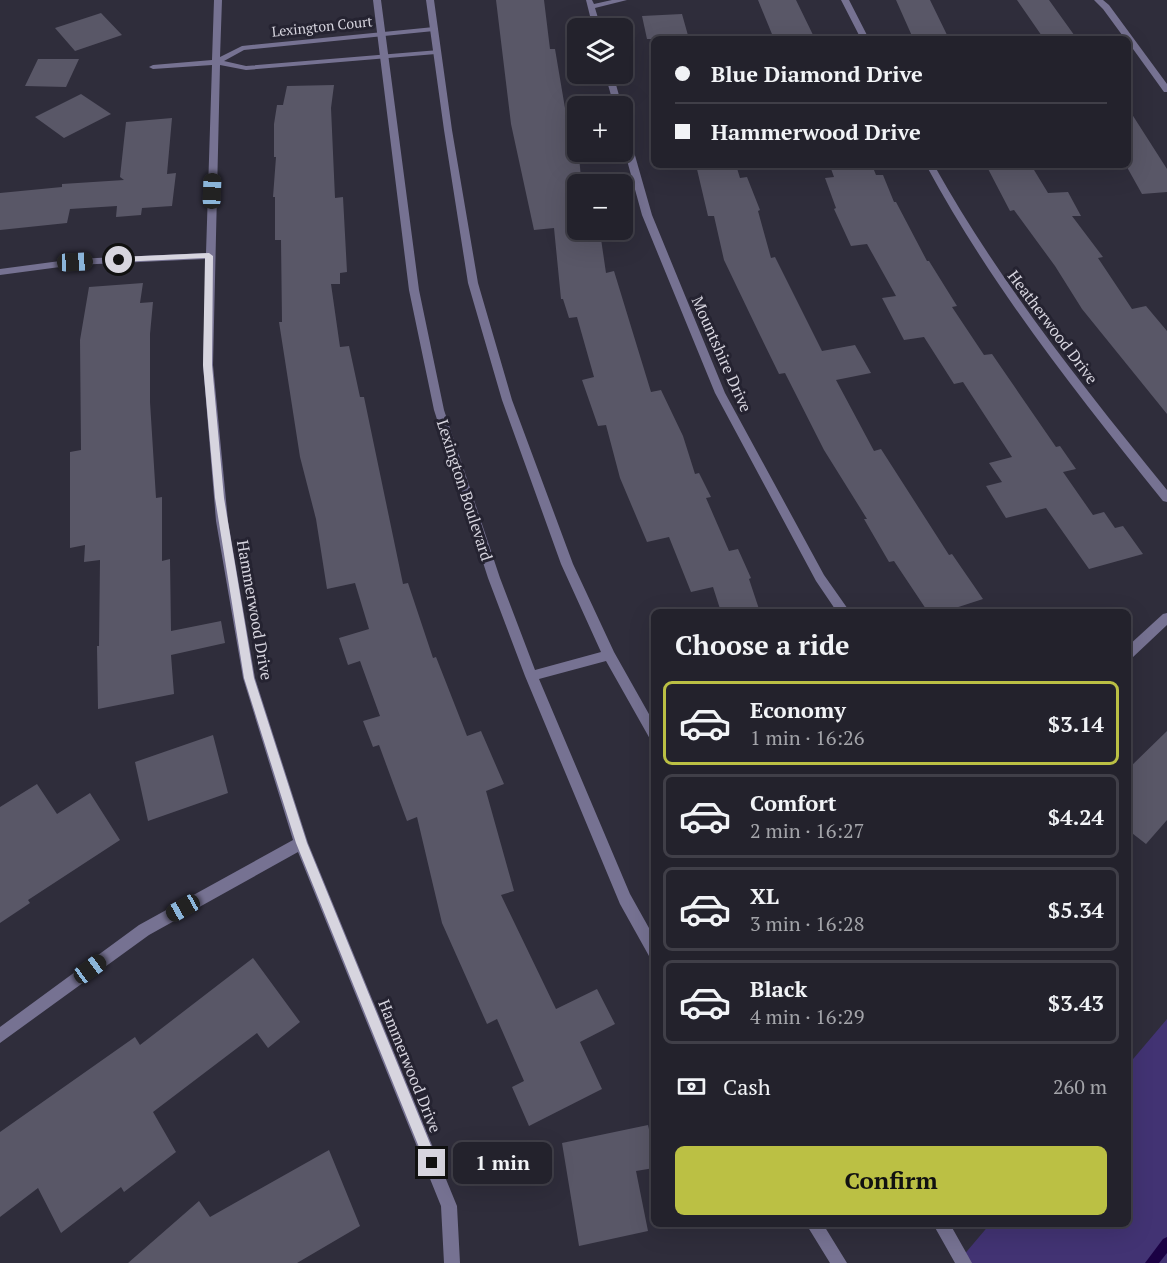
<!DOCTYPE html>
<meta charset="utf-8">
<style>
body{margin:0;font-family:"PT Serif",serif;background:#2b2a34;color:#f1f3f6;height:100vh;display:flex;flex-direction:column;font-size:22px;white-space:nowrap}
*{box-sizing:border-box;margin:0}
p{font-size:20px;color:#a3a4a9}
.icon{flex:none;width:33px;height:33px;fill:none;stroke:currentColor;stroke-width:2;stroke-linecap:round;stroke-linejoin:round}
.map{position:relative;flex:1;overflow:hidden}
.details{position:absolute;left:651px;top:609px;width:480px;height:618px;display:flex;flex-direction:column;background:#23222c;border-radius:9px;box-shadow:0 6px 24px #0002,0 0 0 2px #403f48}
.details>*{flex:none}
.hud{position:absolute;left:651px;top:36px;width:480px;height:132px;border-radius:9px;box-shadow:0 6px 24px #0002,0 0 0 2px #403f48;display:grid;align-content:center;height:132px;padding:0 24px;background:#23222c}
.buttons{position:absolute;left:567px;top:18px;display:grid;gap:12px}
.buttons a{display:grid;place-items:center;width:66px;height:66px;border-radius:9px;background:#23222c;box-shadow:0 6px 24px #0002,0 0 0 2px #403f48;font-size:30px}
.end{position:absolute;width:27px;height:27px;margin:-14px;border:8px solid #d7d5df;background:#111;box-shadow:0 0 0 3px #111}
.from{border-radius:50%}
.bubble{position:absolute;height:42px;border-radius:9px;background:#23222c;box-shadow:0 6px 24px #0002,0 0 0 2px #403f48;font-size:20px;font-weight:800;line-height:42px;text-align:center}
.car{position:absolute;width:18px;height:36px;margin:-18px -9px;border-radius:8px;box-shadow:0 0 4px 2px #0007;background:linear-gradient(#222 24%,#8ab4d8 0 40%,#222 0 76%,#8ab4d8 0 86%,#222 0)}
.hud b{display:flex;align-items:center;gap:21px;height:57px;font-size:22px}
.hud b+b{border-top:2px solid #403f48}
.hud i{width:15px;height:15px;background:#f1f3f6}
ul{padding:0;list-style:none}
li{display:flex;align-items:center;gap:18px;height:84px;margin:0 12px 9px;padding:0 12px;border:3px solid #403f48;border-radius:9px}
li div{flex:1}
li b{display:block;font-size:22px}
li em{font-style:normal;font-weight:800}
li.on{border-color:#bbc044}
li>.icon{width:54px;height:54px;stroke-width:1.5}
h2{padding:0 24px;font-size:27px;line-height:72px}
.pay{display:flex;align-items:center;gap:15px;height:66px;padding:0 24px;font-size:22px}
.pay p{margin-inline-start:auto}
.button{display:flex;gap:12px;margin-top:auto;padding:12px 24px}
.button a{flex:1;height:69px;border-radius:9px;background:#bbc044;color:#111;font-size:24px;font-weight:800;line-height:69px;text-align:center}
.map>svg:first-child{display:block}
.green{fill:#423373}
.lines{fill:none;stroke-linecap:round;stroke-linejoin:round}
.stream{fill:#1b0144;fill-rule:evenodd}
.building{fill:#595767}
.minor{fill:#767292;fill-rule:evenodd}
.tertiary{fill:#767292;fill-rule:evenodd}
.route{fill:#d7d5df}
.labels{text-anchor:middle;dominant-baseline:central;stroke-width:6;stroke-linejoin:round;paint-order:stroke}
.far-street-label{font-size:14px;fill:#d7d5df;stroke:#252331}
.street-label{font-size:16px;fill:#d7d5df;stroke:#252331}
</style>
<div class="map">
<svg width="1167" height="1263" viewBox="0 0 1167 1263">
<rect width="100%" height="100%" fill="#2f2d3b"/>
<!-- green -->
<path class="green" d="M1167,1019V1263H957L990,1224H1128V1065Z"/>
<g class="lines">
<!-- stream -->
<path class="stream" d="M1167,1237V1253L1159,1263H1145L1163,1239Z"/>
</g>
<!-- building -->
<path class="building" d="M496,0H544L550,49H555L566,114L572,113L577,135L581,178H578V233L600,232L606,273L614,271L651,392L661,390L683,436L695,474L699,473L711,497L706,498L729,551L738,549L751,578L749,579L760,612H721L713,587L691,592L669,537L647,542L620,478L606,425L598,426L582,380L594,377L577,317L569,318L563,299H561L554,228L534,230L511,124Z
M758,0H796L815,39H774Z
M896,0H930L949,39H919L918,36H912Z
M1017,0H1049L1077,39H1044Z
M101,13L122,35L75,51L55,28Z
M682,14L689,39H647L642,16Z
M38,59H79L66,87L25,86Z
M334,85L331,108L335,198L343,197L347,272L340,273V284H331L340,347L349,346L360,397H364L403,584L408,583L433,658L436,657L467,736L481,731L504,784L486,791L514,891L501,895L556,1009L597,989L615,1024L580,1042L602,1089L529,1126L512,1087L524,1081L497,1019L487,1024L442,923L417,817L407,821L379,745L373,747L363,721L380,716L360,661L348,665L339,638L369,629L355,583L327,589L316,519L300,457L279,322H282L281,240H275V197H273L276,157H274V124L277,105H283L287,86Z
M81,94L111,114L64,138L35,117Z
M1128,108L1167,169V192L1142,194L1128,169Z
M172,118L167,174L176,173L172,206L142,208L141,215L116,217L117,206L70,209L67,223L0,230V193L62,187V184L124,180L120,177L126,122Z
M696,165H736L740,178L747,177L760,210L758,211L771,258L775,257L822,351L855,345L871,373L836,380L874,451L881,449L949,555L952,554L983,599L943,612H928L894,561L889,562L864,519H867L824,450L785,373L779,374L759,333L724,260L714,216H708Z
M872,165L876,175H883L894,202H896L927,261H929L957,306L952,307L984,355L992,354L1056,447L1060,446L1076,469L1063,472L1093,515L1104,512L1115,528L1123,526L1143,554L1089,569L1046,508L1006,518L986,486L1002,482L989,463L1012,457L963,382L954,384L924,337L904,340L882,298L896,296L867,244L851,246L834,209L836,208L825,178L834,177L830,166Z
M986,165H1031L1048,193L1068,192L1081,216H1072L1103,257L1098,258L1132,309L1146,306L1167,331V414L1082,309L1055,266L1014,210L1010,211Z
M143,283L140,303L153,302L150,334V402L156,498L162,497V561L170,559L171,631L221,621L225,643L171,655L174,694L98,709L97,646H99L100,560L84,562L85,545L70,548V452L81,450L80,340L89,287Z
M1167,731V820L1146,844L1128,830V769Z
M213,735L228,793L148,821L135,762Z
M37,784L57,814L90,793L120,840L28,900L30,903L0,923V807Z
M253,958L300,1022L268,1048L257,1033L153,1112L176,1152L124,1192L121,1187L61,1233L38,1188L0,1217V1132L135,1037L140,1045Z
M648,1125L654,1151V1168L636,1171L648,1231L579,1246L562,1143Z
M329,1150L360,1226L297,1263H128L199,1201L210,1217Z"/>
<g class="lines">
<!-- minor -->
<path class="minor" d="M214,0H222L220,57L242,46L434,27L438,29L434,31L244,50L224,61L246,66L439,50L440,52L436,54L246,70L220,65L213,365L228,521L255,678L308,843L457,1206L460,1263H444L441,1206L298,852L149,935L0,1043V1027L139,925L293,840L243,678L216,521L203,365L206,259L75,265L0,275V269L75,259L206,253L212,65L153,69L149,67L153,65L212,60Z
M586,0H592L594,4L612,0H627L595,8L601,28H593Z
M841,0H849L869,39H861Z
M1094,0H1103L1109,5L1167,84V92H1164L1128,42V39H1125L1103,9Z
M605,74H613L622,106H614Z
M622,122L626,124L652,215L725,393L824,575L850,612H837L816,581L715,393L642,215L622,142Z
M926,165H934C1000,283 1082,385 1167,490V502L1163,501C1076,393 992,287 926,165Z
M1167,613V625L1132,658L1128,659V646L1163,614Z"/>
<!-- tertiary -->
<path class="tertiary" d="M373,0H381L419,290L444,410L500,578L535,670L601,652L561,564L502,400L468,283L444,130L426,0H434L452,130L478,283L512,400L573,564L614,652L654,723V741L650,739L606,661L539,679L630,894L654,937V958L649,956L620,904L525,676L488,578L434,410L409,290Z
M806,1224H823L847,1263H830Z
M933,1224H950L972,1263H955Z"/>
</g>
<!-- route -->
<path class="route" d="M209,253L213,256L212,365L224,498L254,678L307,843L438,1163L436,1167L432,1169L427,1167L296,843L244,678L215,498L203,365L205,258L119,262L115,260L119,257Z"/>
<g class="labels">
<!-- far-street labels -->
<g class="far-street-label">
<text transform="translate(322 26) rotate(-6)">Lexington Court</text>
</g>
<!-- street labels -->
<g class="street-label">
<text transform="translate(1053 327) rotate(53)">Heatherwood Drive</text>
<text transform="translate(722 354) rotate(66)">Mountshire Drive</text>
<text transform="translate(465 490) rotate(72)">Lexington Boulevard</text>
<text transform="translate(255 610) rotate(80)">Hammerwood Drive</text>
<text transform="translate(410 1066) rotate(68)">Hammerwood Drive</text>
</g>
</g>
</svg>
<div class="buttons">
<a><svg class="icon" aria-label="layers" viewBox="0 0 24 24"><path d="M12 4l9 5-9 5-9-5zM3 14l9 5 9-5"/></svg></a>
<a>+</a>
<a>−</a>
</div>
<i class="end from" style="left:119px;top:260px"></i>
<i class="end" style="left:432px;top:1163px"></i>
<div class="bubble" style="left:453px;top:1142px;width:99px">1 min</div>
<i class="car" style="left:212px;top:191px;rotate:2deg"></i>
<i class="car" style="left:75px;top:262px;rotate:87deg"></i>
<i class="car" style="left:183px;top:908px;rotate:241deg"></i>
<i class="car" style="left:90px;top:969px;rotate:54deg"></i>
<div class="hud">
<b><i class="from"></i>Blue Diamond Drive</b>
<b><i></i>Hammerwood Drive</b>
</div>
<section class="details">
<h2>Choose a ride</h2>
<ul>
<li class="on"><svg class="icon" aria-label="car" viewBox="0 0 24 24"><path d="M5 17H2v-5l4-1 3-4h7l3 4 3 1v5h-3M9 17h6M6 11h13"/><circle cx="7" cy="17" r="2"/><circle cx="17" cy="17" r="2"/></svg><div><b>Economy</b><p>1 min · 16:26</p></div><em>$3.14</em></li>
<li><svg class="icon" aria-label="car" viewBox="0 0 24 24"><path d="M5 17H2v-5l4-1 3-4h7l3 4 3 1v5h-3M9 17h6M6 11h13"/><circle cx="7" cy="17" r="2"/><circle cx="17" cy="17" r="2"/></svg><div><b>Comfort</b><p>2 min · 16:27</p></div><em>$4.24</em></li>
<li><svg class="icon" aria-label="car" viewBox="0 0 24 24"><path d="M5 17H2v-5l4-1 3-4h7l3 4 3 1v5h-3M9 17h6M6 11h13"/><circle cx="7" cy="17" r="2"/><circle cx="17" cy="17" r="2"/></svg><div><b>XL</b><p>3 min · 16:28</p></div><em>$5.34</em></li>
<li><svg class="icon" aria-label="car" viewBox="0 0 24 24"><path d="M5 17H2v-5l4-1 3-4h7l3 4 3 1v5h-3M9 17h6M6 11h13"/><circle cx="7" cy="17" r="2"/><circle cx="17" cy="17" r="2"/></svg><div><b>Black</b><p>4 min · 16:29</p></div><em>$3.43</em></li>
</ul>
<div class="pay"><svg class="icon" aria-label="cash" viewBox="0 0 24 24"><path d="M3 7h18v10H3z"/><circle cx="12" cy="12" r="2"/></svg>Cash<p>260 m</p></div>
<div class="button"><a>Confirm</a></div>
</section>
</div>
